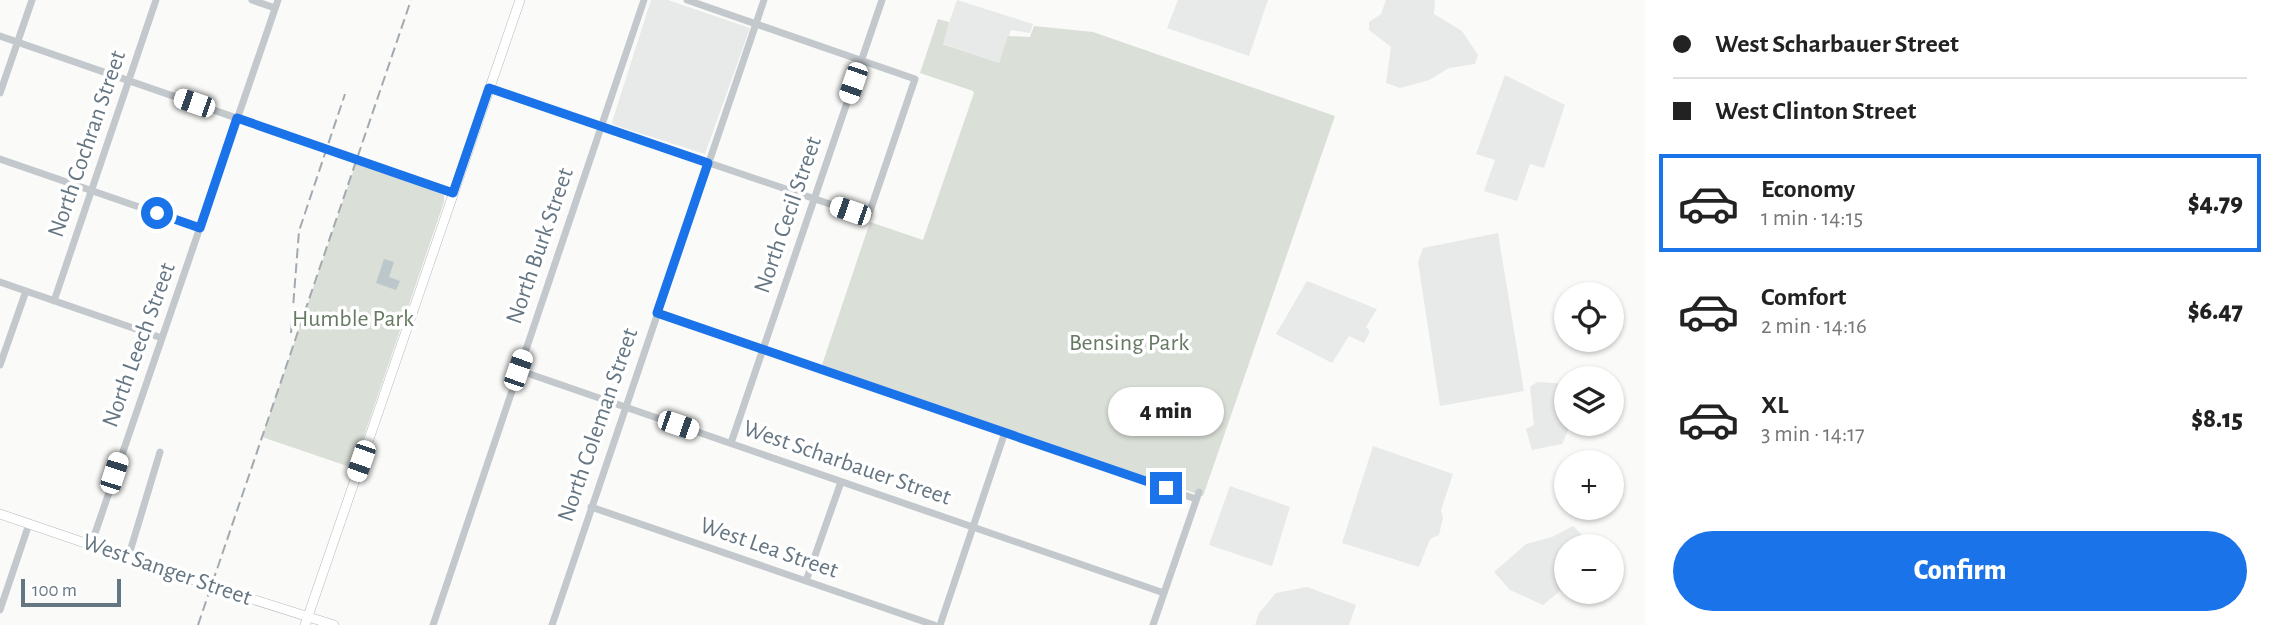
<!DOCTYPE html>
<meta charset="utf-8">
<style>
body{margin:0;font-family:"Alegreya Sans",sans-serif;background:#f6f6f6;color:#222;height:100vh;display:flex;flex-direction:column;font-size:26px;white-space:nowrap}
*{box-sizing:border-box;margin:0}
p{font-size:23px;color:#767676}
.icon{flex:none;width:38px;height:38px;fill:none;stroke:currentColor;stroke-width:2;stroke-linecap:round;stroke-linejoin:round}
.map{position:relative;flex:1;overflow:hidden}
.drawer{display:flex;flex-direction:column;background:#fff;width:630px}
.drawer>*{flex:none}
.banner{display:grid;align-content:center;height:154px;padding:0 28px;background:#fff}
.controls{position:absolute;left:1554px;top:282px;display:grid;gap:14px}
.controls a{display:grid;place-items:center;width:70px;height:70px;border-radius:50%;background:#fff;box-shadow:0 2px 5px #0004;font-size:35px}
.scale{position:absolute;left:21px;bottom:18px;width:100px;box-sizing:border-box;padding-left:7px;border:4px solid #657683;border-top:0;font-size:19px;line-height:24px;white-space:nowrap;color:#657683;-webkit-text-stroke:5px #fff;paint-order:stroke}
.end{position:absolute;width:32px;height:32px;margin:-16px;border:9px solid #1a73e8;background:#fff;box-shadow:0 0 0 4px #fff}
.from{border-radius:50%}
.bubble{position:absolute;height:49px;border-radius:24px;background:#fff;box-shadow:0 2px 5px #0004;font-size:23px;font-weight:800;line-height:49px;text-align:center}
.car{position:absolute;width:21px;height:42px;margin:-21px -10px;border-radius:9px;box-shadow:0 0 5px 2px #0007;background:linear-gradient(#fff 24%,#345 0 40%,#fff 0 76%,#345 0 86%,#fff 0)}
.banner b{display:flex;align-items:center;gap:24px;height:66px;font-size:26px}
.banner b+b{border-top:2px solid #e0e0e0}
.banner i{width:18px;height:18px;background:#222}
ul{padding:0;list-style:none}
li{display:flex;align-items:center;gap:21px;height:98px;margin:0 14px 10px;padding:0 14px;border:4px solid transparent;border-radius:0px}
li div{flex:1}
li b{display:block;font-size:26px}
li em{font-style:normal;font-weight:800}
li.current{border-color:#1a73e8}
li>.icon{width:63px;height:63px;stroke-width:1.5}
.cta{display:flex;gap:14px;margin-top:auto;padding:14px 28px}
.cta a{flex:1;height:80px;border-radius:42px;background:#1a73e8;color:#fff;font-size:28px;font-weight:800;line-height:80px;text-align:center}
main{display:flex;flex:1;min-height:0}
.map>svg:first-child{display:block}
.built{fill:#e8e9e9}
.green{fill:#dadfd7}
.water{fill:#bbc7cb}
.lines{fill:none;stroke-linecap:round;stroke-linejoin:round}
.major-casing{stroke:#b5babe;stroke-width:10}
.minor{stroke:#c3c8cc;stroke-width:7}
.major{stroke:#fff;stroke-width:9}
.rail{stroke:#a2aab0;stroke-width:2;stroke-dasharray:10 5;stroke-linecap:butt}
.route{stroke:#1a73e8;stroke-width:9}
.labels{text-anchor:middle;dominant-baseline:central;stroke-width:7;stroke-linejoin:round;paint-order:stroke}
.street-label{font-size:24px;fill:#657683;stroke:#fff}
.park-label{font-size:24px;fill:#687a64;stroke:#fff}
</style>
<main>
<div class="map">
<svg width="1645" height="625" viewBox="0 0 1645 625">
<rect width="100%" height="100%" fill="#fafaf8"/>
<!-- built -->
<path class="built" d="M651,0H668L750,28L705,154L614,125L612,122Z
M957,0L1033,24L1030,33L1011,30L999,63L942,43Z
M1178,0H1268L1249,56L1167,28Z
M1386,0H1435L1434,14L1462,31L1478,55L1475,64L1449,68L1429,80L1400,88L1386,83L1391,47L1369,30V22L1381,14Z
M1505,75L1565,105L1544,168L1530,164L1517,201L1484,191L1495,160L1476,154Z
M1498,233L1524,391L1440,406L1418,262L1423,248Z
M1307,281L1377,309L1366,327L1370,331L1364,343L1349,336L1332,363L1276,334Z
M1537,382L1566,384V424H1571L1562,444L1532,450L1526,429L1534,425L1530,387Z
M1373,446L1453,474L1441,510L1443,518L1439,535L1430,539L1419,567L1342,543Z
M1230,486L1290,507L1272,566L1209,545Z
M1573,526L1583,536L1586,546H1566V592H1592L1591,603L1560,591L1543,605L1510,590L1494,572L1526,544L1552,537Z
M1307,587L1356,605L1349,625H1255L1259,613L1276,593Z"/>
<!-- green -->
<path class="green" d="M938,19L949,22L943,44L999,63L1008,36L1030,37L1034,26L1093,32L1335,116L1203,496L822,365L870,222L923,240L974,93L973,91L920,73Z
M356,163L438,192L444,195V202L353,468L262,437Z"/>
<!-- water -->
<path class="water" d="M384,259L394,262L389,277L400,281L396,290L376,283Z"/>
<g class="lines">
<defs>
<path id="major" d="M0,514L211,586L334,625
M305,625L520,0"/>
</defs>
<!-- major casing -->
<use href="#major" class="major-casing"/>
<!-- minor -->
<path class="minor" d="M252,0L275,8
M0,36L453,193
M489,88L868,217L915,79L687,0
M0,93L32,0
M0,159L200,228
M0,282L162,338
M54,301L156,0
M657,312L1196,499
M0,365L26,291
M518,370L1164,593
M731,443L882,0
M591,507L934,625
M91,545L278,0
M128,558L160,452
M806,581L841,482
M0,610L29,524
M433,625L644,0
M552,625L764,0
M940,625L1005,432
M1153,625L1199,492"/>
<!-- major -->
<use href="#major" class="major"/>
<!-- rail -->
<path class="rail" d="M291,333L299,231L345,94
M198,625L411,0"/>
</g>
<g class="lines">
<!-- route -->
<path class="route" d="M157,213L200,228L237,118L453,193L489,88L708,163L657,313L1166,488"/>
</g>
<g class="labels">
<!-- street labels -->
<g class="street-label">
<text transform="translate(87 144) rotate(-71)">North Cochran Street</text>
<text transform="translate(788 215) rotate(-71)">North Cecil Street</text>
<text transform="translate(540 246) rotate(-71)">North Burk Street</text>
<text transform="translate(139 345) rotate(-70)">North Leech Street</text>
<text transform="translate(598 425) rotate(-71)">North Coleman Street</text>
<text transform="translate(847 463) rotate(19)">West Scharbauer Street</text>
<text transform="translate(769 548) rotate(19)">West Lea Street</text>
<text transform="translate(167 570) rotate(19)">West Sanger Street</text>
</g>
<!-- park labels -->
<g class="park-label">
<text x="353" y="319">Humble Park</text>
<text x="1129" y="343">Bensing Park</text>
</g>
</g>
</svg>
<div class="controls">
<a><svg class="icon" aria-label="locate" viewBox="0 0 24 24"><circle cx="12" cy="12" r="6"/><path d="M12 2v4M12 18v4M2 12h4M18 12h4"/></svg></a>
<a><svg class="icon" aria-label="layers" viewBox="0 0 24 24"><path d="M12 4l9 5-9 5-9-5zM3 14l9 5 9-5"/></svg></a>
<a>+</a>
<a>−</a>
</div>
<div class="scale">100 m</div>
<i class="end from" style="left:157px;top:213px"></i>
<i class="end" style="left:1166px;top:488px"></i>
<div class="bubble" style="left:1108px;top:387px;width:116px">4 min</div>
<i class="car" style="left:853px;top:83px;rotate:199deg"></i>
<i class="car" style="left:194px;top:103px;rotate:289deg"></i>
<i class="car" style="left:850px;top:211px;rotate:289deg"></i>
<i class="car" style="left:518px;top:370px;rotate:19deg"></i>
<i class="car" style="left:678px;top:425px;rotate:109deg"></i>
<i class="car" style="left:361px;top:461px;rotate:199deg"></i>
<i class="car" style="left:114px;top:473px;rotate:18deg"></i>
</div>
<section class="drawer">
<div class="banner">
<b><i class="from"></i>West Scharbauer Street</b>
<b><i></i>West Clinton Street</b>
</div>
<ul>
<li class="current"><svg class="icon" aria-label="car" viewBox="0 0 24 24"><path d="M5 17H2v-5l4-1 3-4h7l3 4 3 1v5h-3M9 17h6M6 11h13"/><circle cx="7" cy="17" r="2"/><circle cx="17" cy="17" r="2"/></svg><div><b>Economy</b><p>1 min · 14:15</p></div><em>$4.79</em></li>
<li><svg class="icon" aria-label="car" viewBox="0 0 24 24"><path d="M5 17H2v-5l4-1 3-4h7l3 4 3 1v5h-3M9 17h6M6 11h13"/><circle cx="7" cy="17" r="2"/><circle cx="17" cy="17" r="2"/></svg><div><b>Comfort</b><p>2 min · 14:16</p></div><em>$6.47</em></li>
<li><svg class="icon" aria-label="car" viewBox="0 0 24 24"><path d="M5 17H2v-5l4-1 3-4h7l3 4 3 1v5h-3M9 17h6M6 11h13"/><circle cx="7" cy="17" r="2"/><circle cx="17" cy="17" r="2"/></svg><div><b>XL</b><p>3 min · 14:17</p></div><em>$8.15</em></li>
</ul>
<div class="cta"><a>Confirm</a></div>
</section>
</main>
